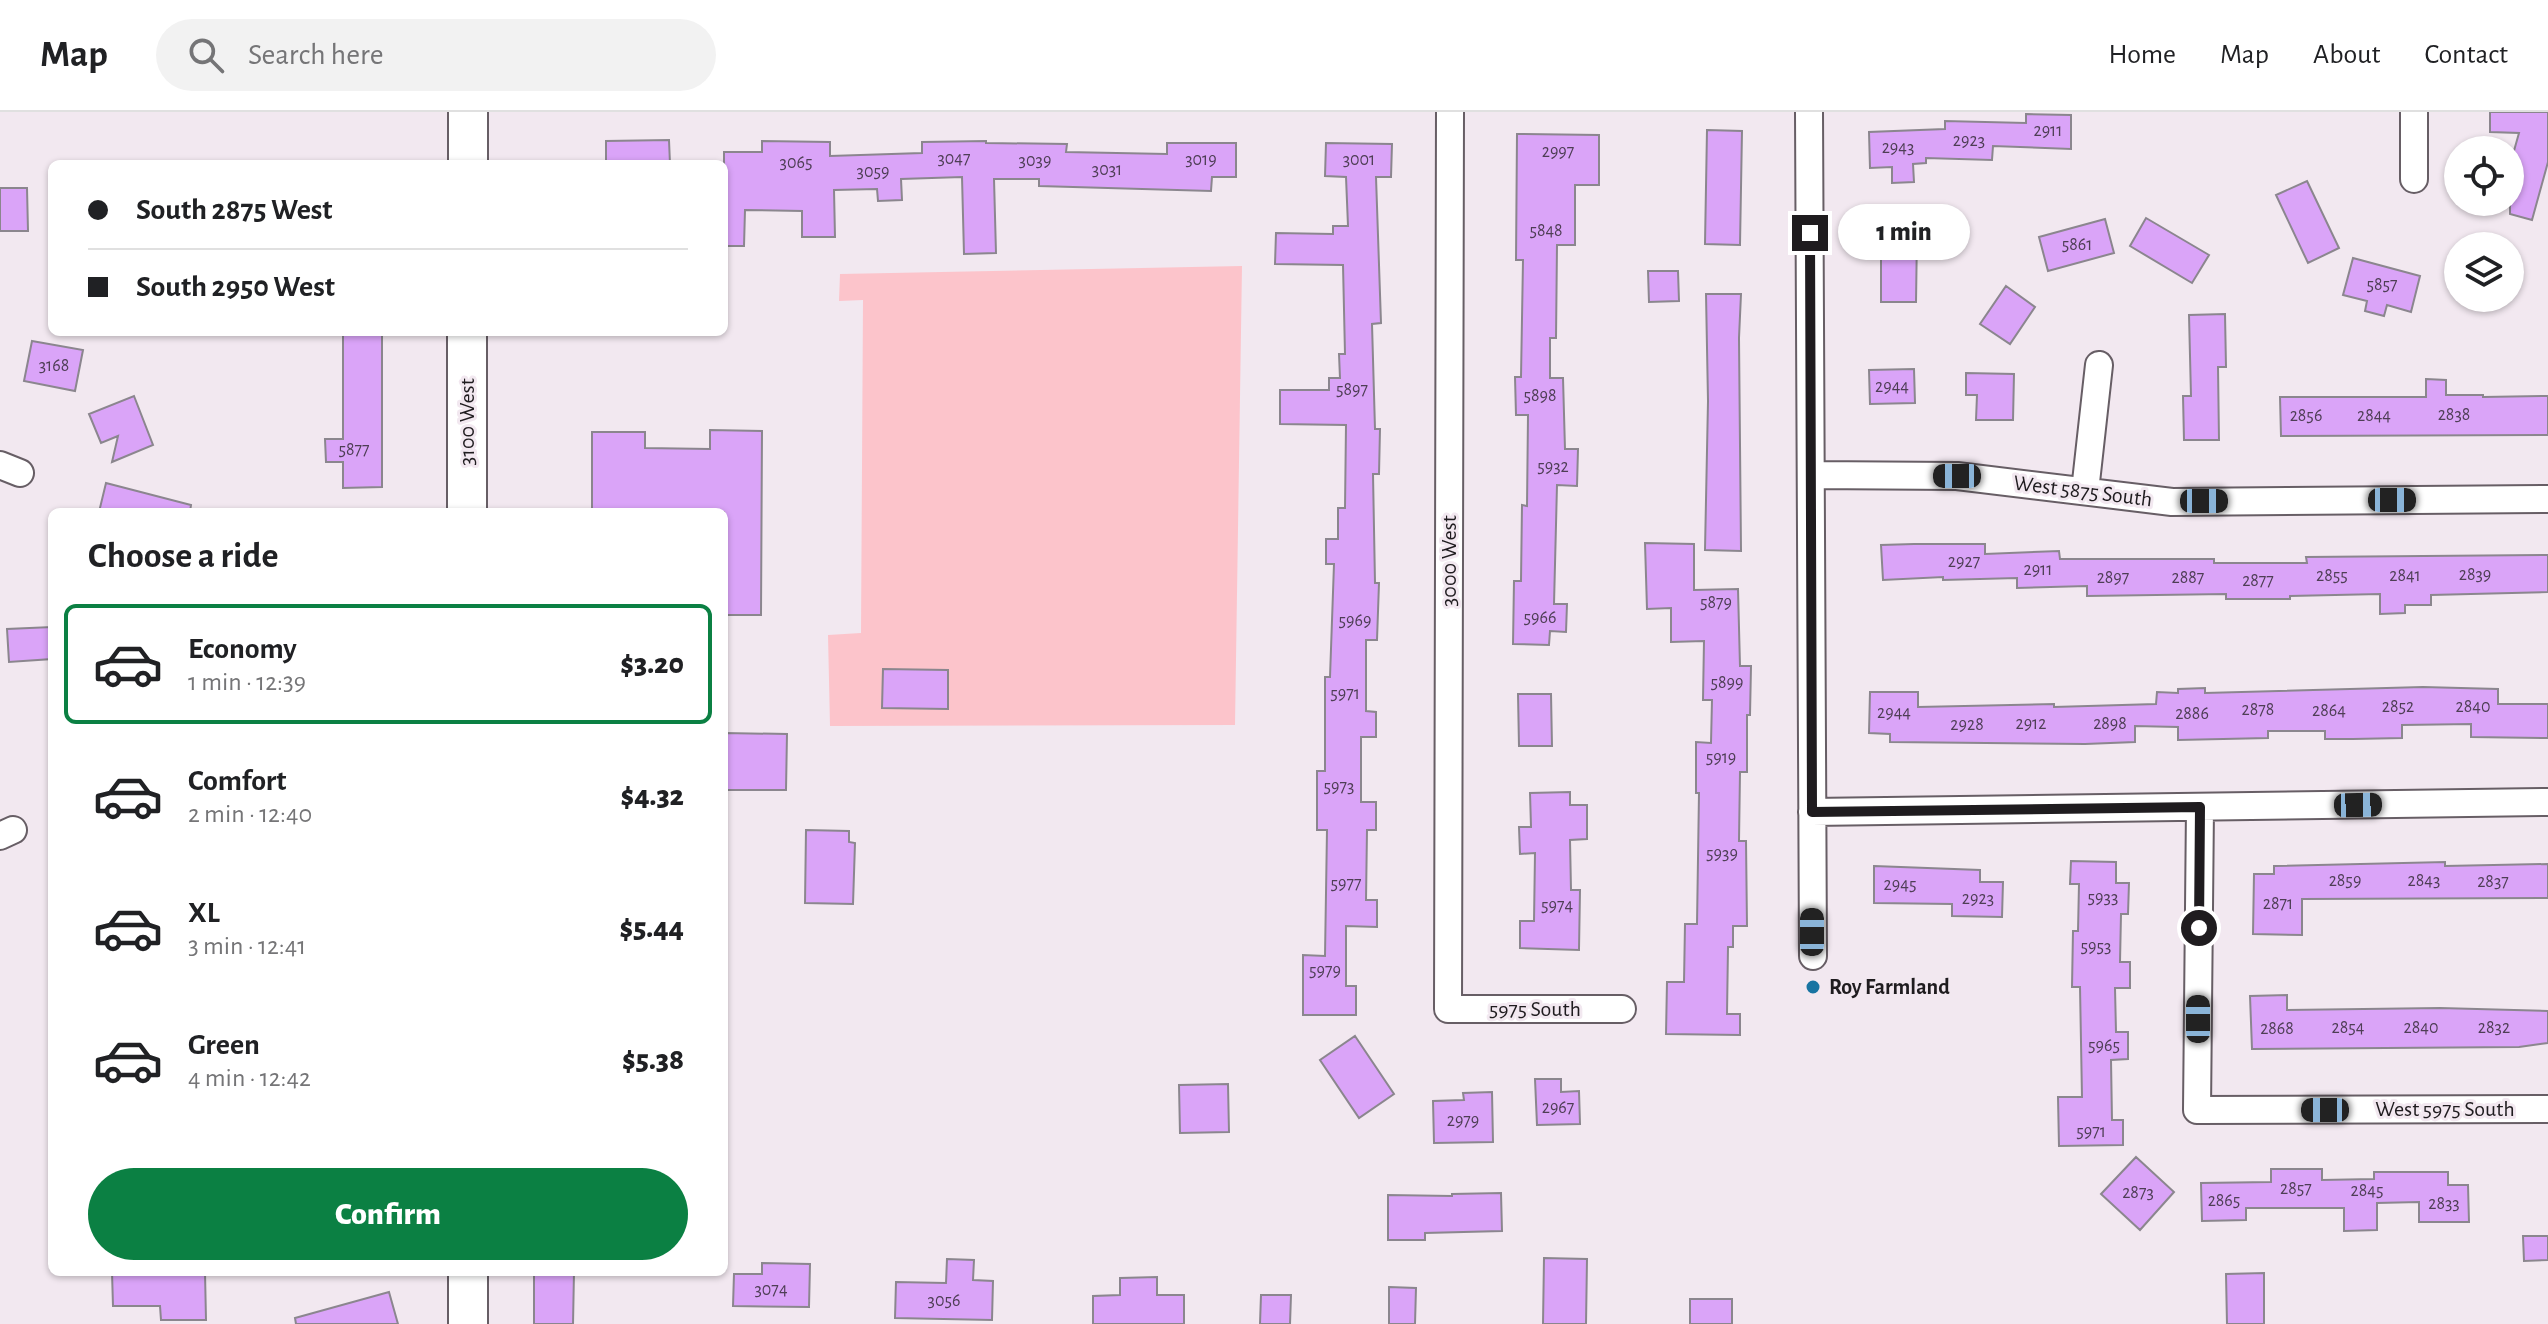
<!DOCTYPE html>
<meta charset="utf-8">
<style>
body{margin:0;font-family:"Alegreya Sans",sans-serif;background:#f2f2f2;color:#202124;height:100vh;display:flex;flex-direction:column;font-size:30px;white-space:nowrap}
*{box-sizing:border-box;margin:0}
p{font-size:26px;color:#757577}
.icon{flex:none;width:44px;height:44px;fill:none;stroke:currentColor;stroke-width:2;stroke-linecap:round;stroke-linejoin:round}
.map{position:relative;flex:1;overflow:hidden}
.details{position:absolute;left:48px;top:396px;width:680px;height:768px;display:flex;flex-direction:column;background:#fff;border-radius:12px;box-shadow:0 2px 6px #0004}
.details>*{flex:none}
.guide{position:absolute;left:48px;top:48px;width:680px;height:176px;border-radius:12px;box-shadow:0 2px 6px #0004;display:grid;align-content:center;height:176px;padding:0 40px;background:#fff}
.fabs{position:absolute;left:2444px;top:24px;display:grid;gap:16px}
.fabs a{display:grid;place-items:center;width:80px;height:80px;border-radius:50%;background:#fff;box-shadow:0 2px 6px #0004;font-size:40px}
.end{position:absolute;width:36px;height:36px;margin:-18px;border:10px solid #1f1c1f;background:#fff;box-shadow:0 0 0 4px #fff}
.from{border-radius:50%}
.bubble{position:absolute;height:56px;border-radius:28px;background:#fff;box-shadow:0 2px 6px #0004;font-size:26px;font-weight:800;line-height:56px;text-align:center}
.car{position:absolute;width:24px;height:48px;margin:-24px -12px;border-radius:10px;box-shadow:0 0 6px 2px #0007;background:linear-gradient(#222 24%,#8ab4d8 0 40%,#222 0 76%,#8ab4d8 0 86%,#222 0)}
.guide b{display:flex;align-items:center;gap:28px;height:76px;font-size:30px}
.guide b+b{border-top:2px solid #e0e0e0}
.guide i{width:20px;height:20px;background:#202124}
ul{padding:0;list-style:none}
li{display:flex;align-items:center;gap:24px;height:120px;margin:0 16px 12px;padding:0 24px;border:4px solid transparent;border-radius:12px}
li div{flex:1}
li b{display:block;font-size:30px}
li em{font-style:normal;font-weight:800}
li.selected{border-color:#0b8043}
li>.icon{width:72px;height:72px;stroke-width:1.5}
h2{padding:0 40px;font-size:36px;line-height:96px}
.primary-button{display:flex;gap:16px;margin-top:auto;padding:16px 40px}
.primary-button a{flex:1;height:92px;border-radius:48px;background:#0b8043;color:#fff;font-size:32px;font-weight:800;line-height:92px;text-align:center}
header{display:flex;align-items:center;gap:48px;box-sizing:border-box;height:112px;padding:0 40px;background:#fff;border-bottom:2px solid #e0e0e0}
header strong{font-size:38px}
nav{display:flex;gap:44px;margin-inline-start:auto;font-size:28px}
.search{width:560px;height:72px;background:#f2f2f2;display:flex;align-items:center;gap:20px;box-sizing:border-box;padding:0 28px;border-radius:44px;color:#757577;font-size:30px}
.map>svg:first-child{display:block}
.green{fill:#fcc4cb}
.building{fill:#daa4f8;stroke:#8b868e;stroke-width:2}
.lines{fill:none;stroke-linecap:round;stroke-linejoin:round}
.street-casing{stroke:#675e65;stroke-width:30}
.secondary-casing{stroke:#675e65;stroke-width:42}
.street{stroke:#fff;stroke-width:26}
.secondary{stroke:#fff;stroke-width:38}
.route{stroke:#1f1c1f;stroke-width:10}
.poi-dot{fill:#1874a2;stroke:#f2e8f0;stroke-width:3}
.labels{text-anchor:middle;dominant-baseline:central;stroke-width:6;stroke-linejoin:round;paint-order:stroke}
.number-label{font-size:18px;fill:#4e3e55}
.street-label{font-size:22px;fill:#1f1c1f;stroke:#f2e8f0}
.poi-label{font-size:22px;font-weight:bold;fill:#1f1c1f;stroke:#f2e8f0;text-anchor:start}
</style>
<header>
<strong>Map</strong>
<div class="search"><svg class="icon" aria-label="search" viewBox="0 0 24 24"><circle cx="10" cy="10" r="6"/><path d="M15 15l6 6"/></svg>Search here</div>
<nav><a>Home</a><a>Map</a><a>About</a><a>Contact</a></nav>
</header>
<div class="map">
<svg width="2548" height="1212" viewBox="0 0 2548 1212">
<rect width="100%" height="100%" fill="#f2e8f0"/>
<!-- green -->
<path class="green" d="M1242,154L1235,613L830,614L828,523L861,521L863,188L839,189L840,162Z"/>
<!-- building -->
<path class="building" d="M2490,0H2548V50L2532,108L2510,102V53L2519,21L2490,20Z
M2026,2L2071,3V37L1993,34L1992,48L1926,46V51L1913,52L1914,70L1892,71V55L1870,56L1869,20L1945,17V9L2026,11Z
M1707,18L1742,19L1740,133L1705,132Z
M1517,22L1599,23V73H1575V133H1557L1556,226H1550V266H1563L1565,337H1578L1577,374L1557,373L1554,492H1567L1566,520L1550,519L1549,533L1513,532L1514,469H1521L1522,393L1527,394L1528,303H1516L1515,265H1521L1523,148H1516Z
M669,28L670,52H606V29Z
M762,29L830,30V44L922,41V30L986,29V31L1067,32L1066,40L1167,42V31H1236V65H1212L1211,79L1039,74V67H994L996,141L964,142L962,65L901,67L902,88L878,89L877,77L834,78L835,125H802V99L745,98L744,134H724V40H762Z
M1326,31L1392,32L1391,65H1376L1381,211L1372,212L1375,317H1380L1379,362H1373L1375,471H1379L1377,528H1366V599L1376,600V625H1361V690H1376V718H1367L1366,788H1377V815L1346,814V874H1356V903H1303V843L1325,844L1327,718H1317V659H1325V565H1330L1334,452H1326V427H1338V396H1345L1346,313L1280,312V278H1329V266H1340L1339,242H1345L1343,153L1275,152L1276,121L1333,122V114H1348L1346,65L1325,64Z
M2307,69L2339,136L2308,151L2276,83Z
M0,76H27L28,119H0Z
M2146,106L2209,143L2192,171L2130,134Z
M2105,107L2114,141L2048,159L2039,125Z
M1881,122H1917L1916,190H1881Z
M2353,146L2420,164L2411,200L2387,193L2384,204L2365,199L2367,189L2343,183Z
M1648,159H1678L1679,189L1649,190Z
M2006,174L2035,195L2010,232L1980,212Z
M1706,182H1741L1739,226L1741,439L1705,438L1708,289Z
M2225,202L2226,255H2218L2219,328H2184L2183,284H2191L2189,203Z
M343,221L382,222V375L343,376V350H326L325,327H343Z
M32,229L83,238L75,279L24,269Z
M1914,257L1915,291L1870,292L1869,258Z
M1966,261L2014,262L2013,308H1976L1977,283H1966Z
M2426,267L2446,268V283H2483V285L2548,284V323L2281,324L2280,285H2426Z
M134,284L153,333L112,350L118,324L101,331L89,302Z
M710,318L762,319L761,503H724V400H592V320H645V336L710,337Z
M106,371L191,393L190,400H99Z
M1645,431L1694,432V478L1738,477L1740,554H1751L1750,603H1747V660H1740L1739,729H1746L1747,814H1733V835H1728L1727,902H1740V923L1666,922L1667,870H1684L1685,812H1697L1699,681H1696V630L1711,631L1712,588H1703L1704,529L1671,530V496L1647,497Z
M1914,432H1985V442L2059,439L2060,447H2214V451H2307L2306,445L2548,443V480L2431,483V493H2405V501L2380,502V482L2290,484V487H2226V482L2087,484V474L2017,476V466L1943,468V465L1883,468L1881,433Z
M52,515V547L9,550L7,517Z
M883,557L948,558V597L882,596Z
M2423,575L2498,577V592H2548V626L2471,625V612L2402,613V626L2353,627H2325V619H2268V626L2178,628V615L2135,614V630L2085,632L1890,630V622L1869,621L1870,580H1918V595L2054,592V595L2156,592L2157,580L2178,581V577L2205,576V581Z
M1518,582H1551L1552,634H1519Z
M724,621L787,622L786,678H724Z
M1570,680V693H1587V727L1570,728L1571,778H1580L1579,838L1520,836V809H1534L1535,741L1520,742L1519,715H1531L1530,681Z
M806,718L849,719V730L855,731L853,792L805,791Z
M2071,749L2116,750V771H2129L2128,802H2121L2120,850H2130V876H2115L2116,920H2128V947L2111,948L2112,1008H2123V1033L2059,1034L2058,985H2082L2080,875H2072L2073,819H2078L2079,772H2070Z
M2445,750V754L2548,752V786L2302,787V823L2253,822L2254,762H2274V754Z
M1874,754L1980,758V770H2003L2002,805L1952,804V792L1874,791Z
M2287,883V898L2440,896L2548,899V931L2519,935L2252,937L2250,884Z
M1355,924L1394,982L1359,1006L1320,948Z
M1535,967H1561V980L1579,979L1580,1012L1537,1013Z
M1228,972L1229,1020L1180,1021L1179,973Z
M1492,980L1493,1030L1434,1031L1433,989L1464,988L1463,981Z
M2136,1045L2174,1080L2140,1118L2101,1082Z
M2271,1057H2322V1068L2374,1067V1060H2448V1073H2468L2469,1110H2419V1090L2377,1091V1118L2344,1119V1096H2246V1108L2202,1109L2201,1071L2271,1070Z
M1501,1081L1502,1119L1425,1121V1128H1388V1083L1452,1084V1082Z
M2523,1124H2548V1148L2524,1149Z
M1544,1146L1587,1147L1586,1212H1543Z
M947,1147L974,1148L973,1168L993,1169L992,1208L895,1206L896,1170L946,1171Z
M762,1151L810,1152L809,1195L733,1194L734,1162H762Z
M112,1160H205L206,1208H161L160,1194H113Z
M534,1160H574L573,1212H534Z
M2264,1161V1212H2227L2226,1162Z
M1157,1165V1183H1184V1212H1093V1184L1120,1183V1166Z
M1389,1175L1416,1176L1415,1212H1389Z
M389,1180L398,1212H296L295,1206Z
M1261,1183H1291L1290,1212H1260Z
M1690,1187H1732V1212H1690Z"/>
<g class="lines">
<defs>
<path id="street" d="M1450,0L1448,897H1622
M1809,0L1813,844
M2414,0V67
M0,353L20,361
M1811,363L1957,364L2172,390L2548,387
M2085,379L2099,253
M2200,695L2197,998L2548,997
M1812,700L2548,690
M0,724L13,718"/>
<path id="secondary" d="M468,52V0
M467,400V220
M468,1160V1212"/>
</defs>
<!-- street casing -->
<use href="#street" class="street-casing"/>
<!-- secondary casing -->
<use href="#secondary" class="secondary-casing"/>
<!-- street -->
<use href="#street" class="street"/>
<!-- secondary -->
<use href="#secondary" class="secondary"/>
</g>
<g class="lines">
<!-- route -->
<path class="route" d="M1810,121L1812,700L2200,695L2199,816"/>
</g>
<!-- markers -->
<circle class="poi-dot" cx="1813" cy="875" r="8"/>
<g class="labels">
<!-- number labels -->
<g class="number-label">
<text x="2048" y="19">2911</text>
<text x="1969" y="29">2923</text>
<text x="1898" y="36">2943</text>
<text x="1558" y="40">2997</text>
<text x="954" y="47">3047</text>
<text x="1201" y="48">3019</text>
<text x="1359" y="48">3001</text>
<text x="1035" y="49">3039</text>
<text x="796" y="51">3065</text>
<text x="1107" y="58">3031</text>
<text x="873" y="60">3059</text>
<text x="1546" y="119">5848</text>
<text x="2077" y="133">5861</text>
<text x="2382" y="173">5857</text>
<text x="54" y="254">3168</text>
<text x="1892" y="275">2944</text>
<text x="1352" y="278">5897</text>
<text x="1540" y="284">5898</text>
<text x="2454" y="303">2838</text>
<text x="2306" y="304">2856</text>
<text x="2374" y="304">2844</text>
<text x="354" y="338">5877</text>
<text x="1553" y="355">5932</text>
<text x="1964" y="450">2927</text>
<text x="2038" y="458">2911</text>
<text x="2475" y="463">2839</text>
<text x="2332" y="464">2855</text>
<text x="2405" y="464">2841</text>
<text x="2113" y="466">2897</text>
<text x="2188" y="466">2887</text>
<text x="2258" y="469">2877</text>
<text x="1716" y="491">5879</text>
<text x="1540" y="506">5966</text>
<text x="1355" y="509">5969</text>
<text x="1727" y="571">5899</text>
<text x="1345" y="582">5971</text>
<text x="2398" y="595">2852</text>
<text x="2473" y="595">2840</text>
<text x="2258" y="598">2878</text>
<text x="2329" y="599">2864</text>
<text x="1894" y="601">2944</text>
<text x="2192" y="602">2886</text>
<text x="2031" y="612">2912</text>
<text x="2110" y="612">2898</text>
<text x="1967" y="613">2928</text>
<text x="1721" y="646">5919</text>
<text x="1339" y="675">5973</text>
<text x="1722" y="742">5939</text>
<text x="2345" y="769">2859</text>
<text x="2424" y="769">2843</text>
<text x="2493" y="770">2837</text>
<text x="1346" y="772">5977</text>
<text x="1900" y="773">2945</text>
<text x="2103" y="786">5933</text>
<text x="1978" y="787">2923</text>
<text x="2278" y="792">2871</text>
<text x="1557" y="794">5974</text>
<text x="2096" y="835">5953</text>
<text x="1325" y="859">5979</text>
<text x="2348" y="916">2854</text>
<text x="2421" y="916">2840</text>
<text x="2494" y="916">2832</text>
<text x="2277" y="917">2868</text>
<text x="2104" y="934">5965</text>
<text x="1558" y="996">2967</text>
<text x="1463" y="1009">2979</text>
<text x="2091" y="1020">5971</text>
<text x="2296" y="1077">2857</text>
<text x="2367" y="1079">2845</text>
<text x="2138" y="1081">2873</text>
<text x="2224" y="1089">2865</text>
<text x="2444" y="1092">2833</text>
<text x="771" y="1178">3074</text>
<text x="944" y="1189">3056</text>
</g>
<!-- street labels -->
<g class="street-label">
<text transform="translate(467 310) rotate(-90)">3100 West</text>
<text transform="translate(2083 379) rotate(7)">West 5875 South</text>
<text transform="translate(1449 449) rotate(-90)">3000 West</text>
<text x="1535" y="897">5975 South</text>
<text x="2445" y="997">West 5975 South</text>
</g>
<!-- poi labels -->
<g class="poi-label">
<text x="1829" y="875">Roy Farmland</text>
</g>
</g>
</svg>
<div class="fabs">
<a><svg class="icon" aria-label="locate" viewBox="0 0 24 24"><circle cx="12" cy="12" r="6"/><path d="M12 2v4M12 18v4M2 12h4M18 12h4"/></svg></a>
<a><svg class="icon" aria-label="layers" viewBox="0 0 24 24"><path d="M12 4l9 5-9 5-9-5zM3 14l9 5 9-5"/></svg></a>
</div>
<i class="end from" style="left:2199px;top:816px"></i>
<i class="end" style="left:1810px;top:121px"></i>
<div class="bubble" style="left:1838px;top:92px;width:132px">1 min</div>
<i class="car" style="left:1957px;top:364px;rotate:270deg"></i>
<i class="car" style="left:2392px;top:388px;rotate:90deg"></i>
<i class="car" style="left:2204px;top:389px;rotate:90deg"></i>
<i class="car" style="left:2358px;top:693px;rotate:89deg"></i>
<i class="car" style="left:1812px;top:820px;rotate:0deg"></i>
<i class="car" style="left:2198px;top:907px;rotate:0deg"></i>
<i class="car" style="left:2325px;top:998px;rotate:270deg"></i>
<div class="guide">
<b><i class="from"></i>South 2875 West</b>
<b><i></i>South 2950 West</b>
</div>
<section class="details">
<h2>Choose a ride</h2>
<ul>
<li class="selected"><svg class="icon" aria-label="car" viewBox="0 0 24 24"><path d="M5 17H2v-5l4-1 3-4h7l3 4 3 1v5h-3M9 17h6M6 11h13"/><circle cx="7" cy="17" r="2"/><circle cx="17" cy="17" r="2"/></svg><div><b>Economy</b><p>1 min · 12:39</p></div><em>$3.20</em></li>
<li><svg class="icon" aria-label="car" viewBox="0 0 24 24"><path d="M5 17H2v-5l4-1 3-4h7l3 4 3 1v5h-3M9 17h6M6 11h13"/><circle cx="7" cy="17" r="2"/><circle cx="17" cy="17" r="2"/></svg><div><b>Comfort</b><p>2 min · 12:40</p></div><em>$4.32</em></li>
<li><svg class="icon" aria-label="car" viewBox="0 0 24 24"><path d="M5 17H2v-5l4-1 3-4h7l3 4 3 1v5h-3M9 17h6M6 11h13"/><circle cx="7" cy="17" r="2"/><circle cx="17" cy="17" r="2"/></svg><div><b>XL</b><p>3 min · 12:41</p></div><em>$5.44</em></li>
<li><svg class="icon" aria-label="car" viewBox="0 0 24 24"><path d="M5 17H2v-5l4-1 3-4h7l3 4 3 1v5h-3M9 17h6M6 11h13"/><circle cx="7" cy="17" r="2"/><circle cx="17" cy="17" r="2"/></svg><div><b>Green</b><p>4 min · 12:42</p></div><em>$5.38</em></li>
</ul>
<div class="primary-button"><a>Confirm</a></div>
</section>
</div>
